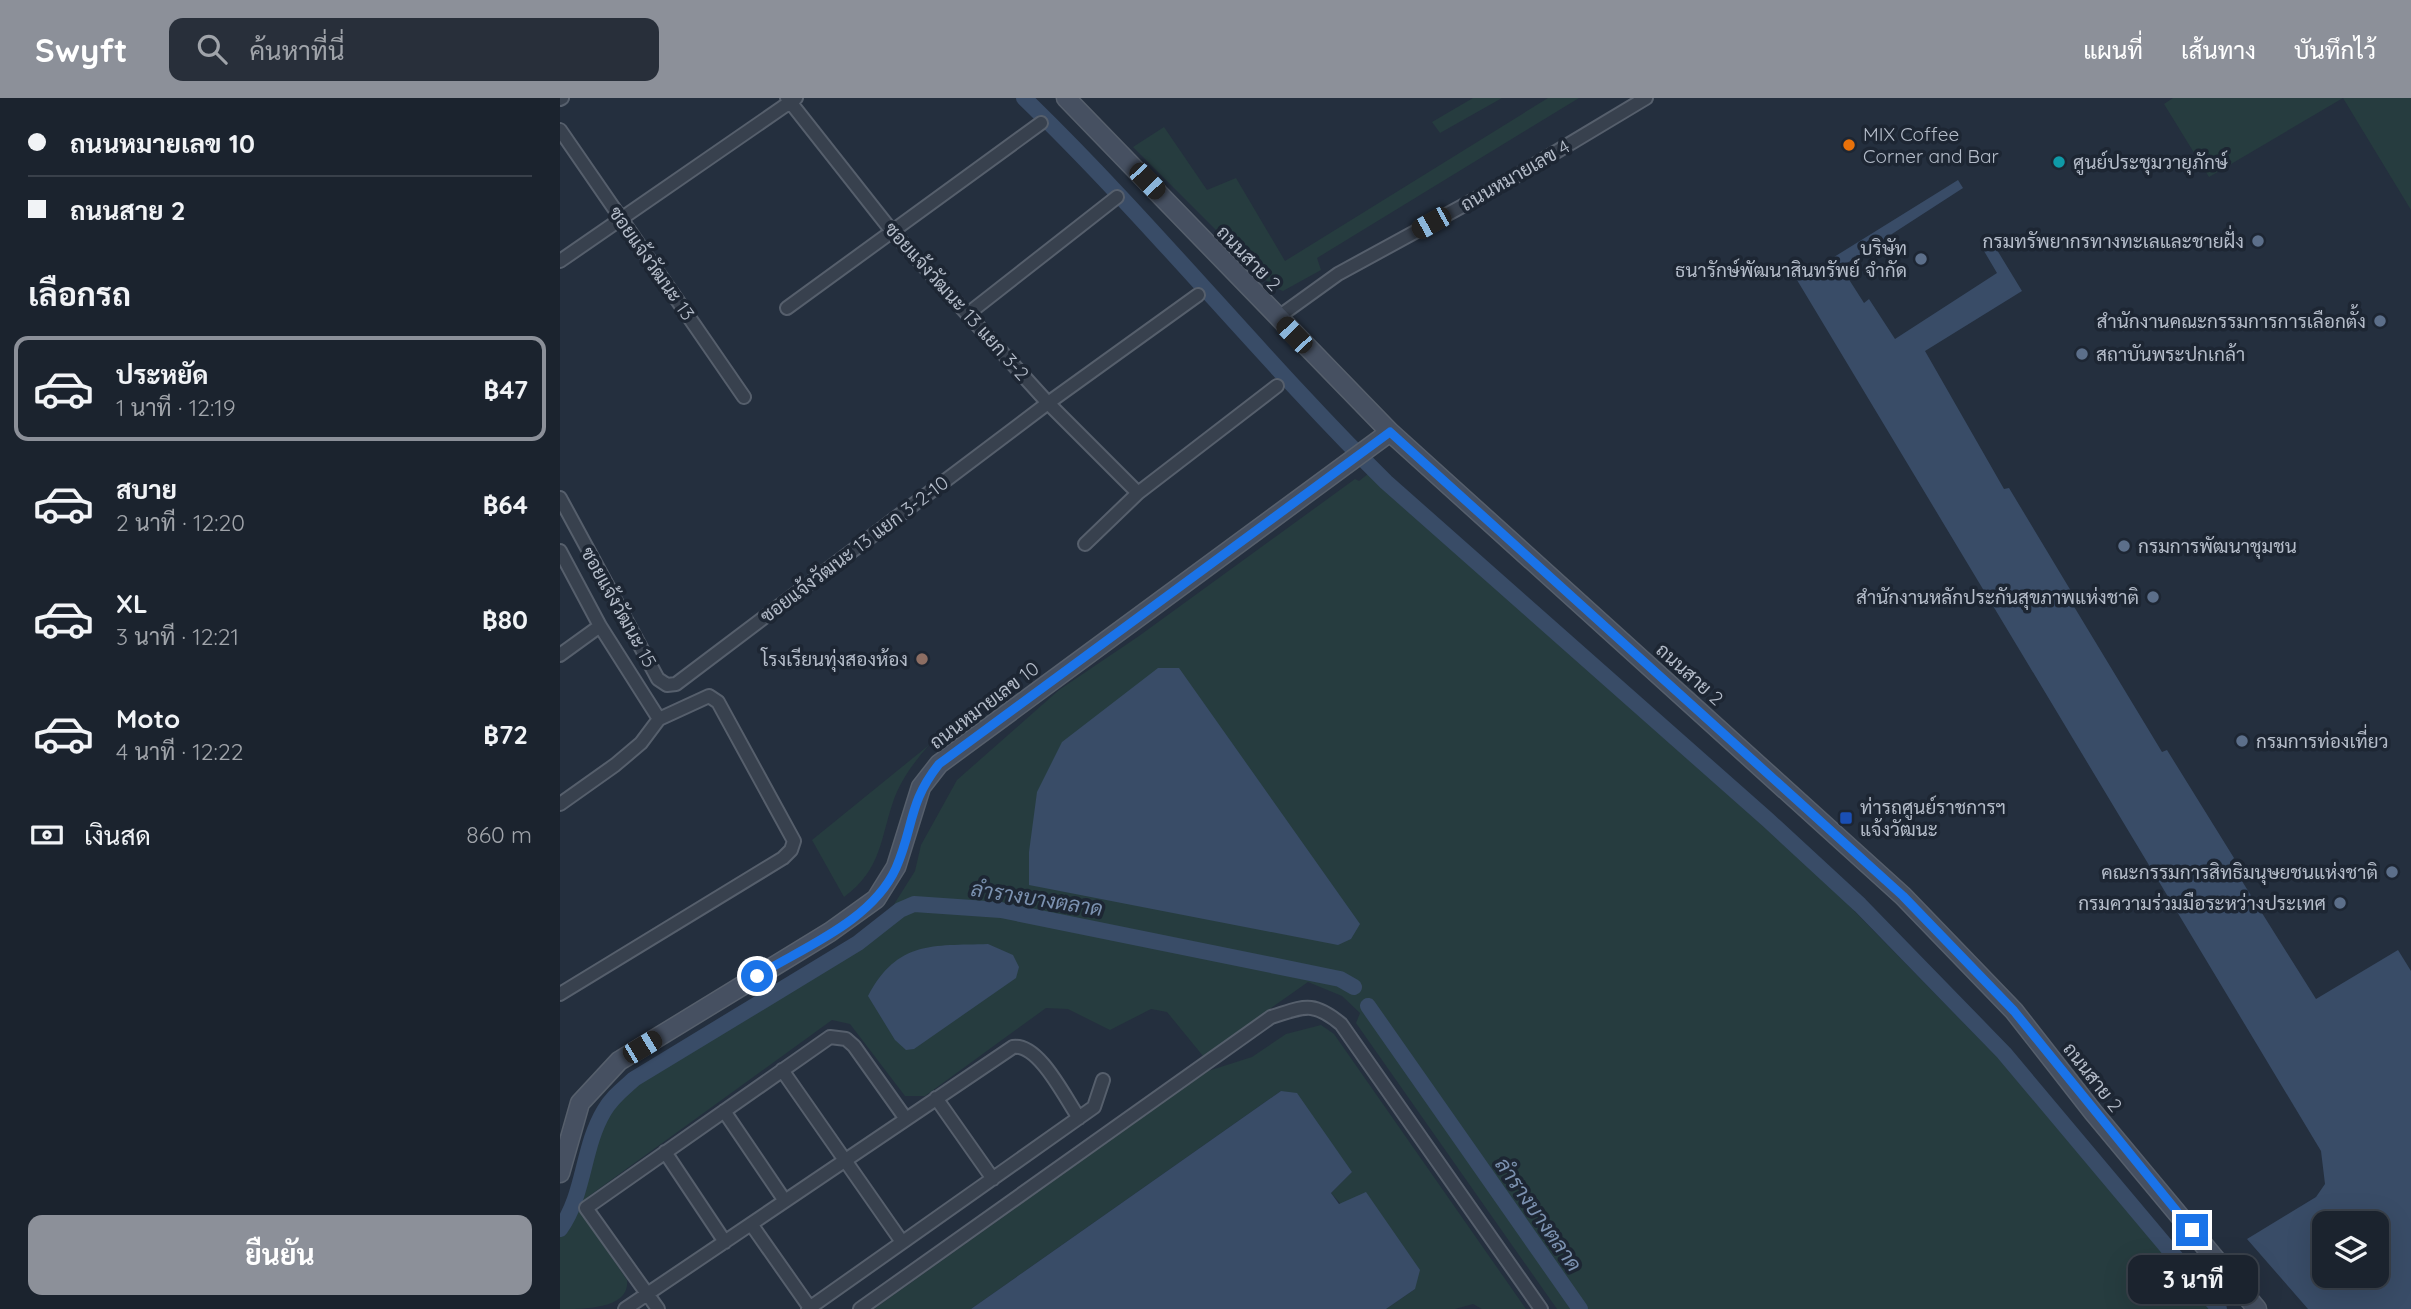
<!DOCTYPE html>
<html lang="th">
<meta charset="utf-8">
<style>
body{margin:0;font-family:Quicksand,Sarabun,sans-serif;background:#282f3a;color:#f1f3f6;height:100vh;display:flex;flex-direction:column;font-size:26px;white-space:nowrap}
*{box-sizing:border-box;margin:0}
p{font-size:23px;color:#a0a4aa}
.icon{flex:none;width:38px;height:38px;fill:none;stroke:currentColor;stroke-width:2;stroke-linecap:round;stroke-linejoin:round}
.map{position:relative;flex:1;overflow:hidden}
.side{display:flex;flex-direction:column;background:#1b232e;width:560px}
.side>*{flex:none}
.guide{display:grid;align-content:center;height:154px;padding:0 28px;background:#1b232e}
.fabs{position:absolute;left:1752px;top:1113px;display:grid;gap:14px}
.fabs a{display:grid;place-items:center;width:77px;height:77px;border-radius:14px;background:#1b232e;box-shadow:0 7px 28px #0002,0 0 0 2px #39404a;font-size:35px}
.end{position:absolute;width:32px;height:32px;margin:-16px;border:9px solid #1a73e8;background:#fff;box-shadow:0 0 0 4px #fff}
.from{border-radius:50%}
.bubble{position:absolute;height:49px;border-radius:14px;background:#1b232e;box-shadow:0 7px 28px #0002,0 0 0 2px #39404a;font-size:23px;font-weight:700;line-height:49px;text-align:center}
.car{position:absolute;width:21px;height:42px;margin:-21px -10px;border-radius:9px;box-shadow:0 0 5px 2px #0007;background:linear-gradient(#222 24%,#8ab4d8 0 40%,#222 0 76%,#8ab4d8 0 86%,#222 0)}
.guide b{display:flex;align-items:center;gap:24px;height:66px;font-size:26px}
.guide b+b{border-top:2px solid #39404a}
.guide i{width:18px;height:18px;background:#f1f3f6}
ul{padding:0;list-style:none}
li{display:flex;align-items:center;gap:21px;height:105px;margin:0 14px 10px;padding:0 14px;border:4px solid transparent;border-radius:14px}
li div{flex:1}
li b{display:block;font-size:26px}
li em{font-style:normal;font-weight:700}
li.active{border-color:#8c9099}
li>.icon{width:63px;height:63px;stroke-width:1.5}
h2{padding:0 28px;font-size:32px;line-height:84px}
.pay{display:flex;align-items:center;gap:18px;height:77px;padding:0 28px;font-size:26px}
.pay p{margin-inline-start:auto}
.button{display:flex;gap:14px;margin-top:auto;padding:14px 28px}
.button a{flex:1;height:80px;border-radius:14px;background:#8c9099;color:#fff;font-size:28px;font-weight:700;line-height:80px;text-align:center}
header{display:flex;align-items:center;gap:42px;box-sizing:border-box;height:98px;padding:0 35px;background:#8c9099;color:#fff}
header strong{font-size:33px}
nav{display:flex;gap:38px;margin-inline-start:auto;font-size:24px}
.search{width:490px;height:63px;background:#282f3a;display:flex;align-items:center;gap:18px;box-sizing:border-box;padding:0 24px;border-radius:14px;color:#a0a4aa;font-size:26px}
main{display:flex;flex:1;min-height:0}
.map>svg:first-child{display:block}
.green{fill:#263c3f}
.water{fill:#394c67;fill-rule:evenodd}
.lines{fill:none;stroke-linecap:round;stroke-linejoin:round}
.canal{stroke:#394c67;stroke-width:16}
.street-casing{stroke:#565f6c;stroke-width:16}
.secondary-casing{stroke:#565f6c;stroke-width:21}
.street{stroke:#38414e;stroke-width:12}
.secondary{stroke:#465061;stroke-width:18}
.route{stroke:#1a73e8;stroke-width:9}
.food-dot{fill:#e8710a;stroke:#1d2633;stroke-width:2.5}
.culture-dot{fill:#0f9aa8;stroke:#1d2633;stroke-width:2.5}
.service-dot{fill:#5c6f8a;stroke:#1d2633;stroke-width:2.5}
.education-dot{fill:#8d6e63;stroke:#1d2633;stroke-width:2.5}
.transit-dot{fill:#1a4fb4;stroke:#1d2633;stroke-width:2.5}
.labels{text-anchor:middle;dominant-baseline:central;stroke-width:7;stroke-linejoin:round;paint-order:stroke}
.poi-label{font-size:19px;fill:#b4bcc9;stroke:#1d2633;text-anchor:end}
.street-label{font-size:19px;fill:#b4bcc9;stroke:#1d2633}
.water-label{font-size:21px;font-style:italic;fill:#7c92b1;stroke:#1d2633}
</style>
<header>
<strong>Swyft</strong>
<div class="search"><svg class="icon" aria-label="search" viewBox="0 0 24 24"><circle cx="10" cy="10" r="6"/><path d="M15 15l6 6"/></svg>ค้นหาที่นี่</div>
<nav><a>แผนที่</a><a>เส้นทาง</a><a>บันทึกไว้</a></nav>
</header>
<main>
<section class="side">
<div class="guide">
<b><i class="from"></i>ถนนหมายเลข 10</b>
<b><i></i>ถนนสาย 2</b>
</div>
<h2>เลือกรถ</h2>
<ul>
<li class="active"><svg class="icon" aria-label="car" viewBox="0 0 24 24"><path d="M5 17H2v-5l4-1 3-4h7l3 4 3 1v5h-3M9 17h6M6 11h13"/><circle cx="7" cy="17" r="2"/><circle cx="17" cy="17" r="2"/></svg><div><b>ประหยัด</b><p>1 นาที · 12:19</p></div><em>฿47</em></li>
<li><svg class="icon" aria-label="car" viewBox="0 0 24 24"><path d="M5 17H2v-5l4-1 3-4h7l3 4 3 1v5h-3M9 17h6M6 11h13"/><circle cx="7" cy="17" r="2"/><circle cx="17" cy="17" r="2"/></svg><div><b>สบาย</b><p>2 นาที · 12:20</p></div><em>฿64</em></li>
<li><svg class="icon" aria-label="car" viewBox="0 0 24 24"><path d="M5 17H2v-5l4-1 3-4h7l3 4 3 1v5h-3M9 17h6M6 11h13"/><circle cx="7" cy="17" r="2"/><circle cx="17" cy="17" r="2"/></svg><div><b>XL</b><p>3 นาที · 12:21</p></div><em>฿80</em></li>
<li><svg class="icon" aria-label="car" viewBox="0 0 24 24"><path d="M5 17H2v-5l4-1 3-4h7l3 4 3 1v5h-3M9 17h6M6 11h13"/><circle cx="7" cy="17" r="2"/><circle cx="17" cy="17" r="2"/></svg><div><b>Moto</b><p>4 นาที · 12:22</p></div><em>฿72</em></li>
</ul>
<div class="pay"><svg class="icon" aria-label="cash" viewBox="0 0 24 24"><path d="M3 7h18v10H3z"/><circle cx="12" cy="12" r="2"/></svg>เงินสด<p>860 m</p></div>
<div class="button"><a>ยืนยัน</a></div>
</section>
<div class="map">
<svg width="1851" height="1211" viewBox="0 0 1851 1211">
<rect width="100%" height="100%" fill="#242f3e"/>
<!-- green -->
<path class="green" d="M913,0H942L880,35L872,24Z
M988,0H1019L757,160L761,172L723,193L713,189L573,49L604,29L647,92L676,80L725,163Z
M1613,0H1851V112L1783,0L1649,79L1604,6Z
M808,376L1264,782L1445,967L1655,1211H997L796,925L800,915L782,898L748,884L643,958L607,914L591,911L550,932L508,911L486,910L365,998H345L290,926L272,922L29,1098L21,1108L22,1115L67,1182C70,1211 25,1211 0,1211V1127L13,1104L30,1024L51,992L318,824L333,808L355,773L361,747L397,682L499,592L579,538L795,381L799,383Z
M369,647C355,663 342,680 334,701C320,741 322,771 284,799L252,742Z
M761,927L774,936L966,1211H922L913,1206L895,1211H826L855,1191L771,1095L792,1074L721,993L411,1211H314L648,973L692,959L726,936Z"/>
<!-- water -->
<path class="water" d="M1398,82L1403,90L1281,169L1304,205L1309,201L1335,241L1437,175L1424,153L1434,147L1462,193L1365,253L1444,391L1449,390L1514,498L1510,502L1602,654L1607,652L1674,760L1670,764L1756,901L1838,852L1851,873V1211H1748L1687,1141L1756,1099L1765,1086L1761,1053L1237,182ZM1764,1125H1816V1178H1764Z
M598,570H619L800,826L791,841L778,847L469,787V754L477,694L502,644Z
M428,846L453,857L459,869L456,880L354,951L346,952L335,942L308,898C338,842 372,848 428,846Z
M721,993L737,995L792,1074L771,1095L779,1106L806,1094L860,1172L855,1191L826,1211H411Z"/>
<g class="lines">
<!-- canal -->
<path class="canal" d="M464,0C591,123 701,260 826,384L1208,722L1300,807L1444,955L1659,1211
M808,908L1020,1211
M0,1131C25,1096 22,1050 44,1013C51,1000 63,991 74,981L298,845L340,812L354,806L441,812L780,881L794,889"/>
<defs>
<path id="street" d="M227,0L331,132L488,305L578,395
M0,1L2,0
M0,32L184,299
M0,163L236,0
M227,210L481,25
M409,215L557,99
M717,220L778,176L941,87L1086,0
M0,400L98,581L107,587L116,586L488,305L638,197
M525,446L578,395L717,288
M0,453L40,528L99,621
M0,557L40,528
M0,706L55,667L81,645L99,621L149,598L158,604L234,743L231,752L223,760L0,896
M222,972L342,1144
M376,1000L433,1081
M164,1013L225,1103
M105,1054L165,1144
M191,1126L250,1210
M65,1211L453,949C479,945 505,1000 519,1020
M98,1211L26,1110L270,939L286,941L294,948L346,1021
M248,1211L534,1009L543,982
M300,1211L711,919C744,909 752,902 781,926L981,1211"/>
<path id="secondary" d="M506,0L830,334L1343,798L1454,913L1533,1014L1697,1211
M0,1075L20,1005L59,963L270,834L316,801L336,769L361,689L379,666L830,334"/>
</defs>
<!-- street casing -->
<use href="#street" class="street-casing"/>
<!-- secondary casing -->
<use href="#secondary" class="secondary-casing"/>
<!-- street -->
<use href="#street" class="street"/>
<!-- secondary -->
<use href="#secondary" class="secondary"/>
</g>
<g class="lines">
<!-- route -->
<path class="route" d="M197,878C244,849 312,823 336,770C354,729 348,705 379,666L830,334L1343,798L1454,913L1632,1132"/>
</g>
<!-- markers -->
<circle class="food-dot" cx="1289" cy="47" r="7"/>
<circle class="culture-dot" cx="1499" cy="64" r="7"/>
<g class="service-dot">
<circle cx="1698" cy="143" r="7"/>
<circle cx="1361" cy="161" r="7"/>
<circle cx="1820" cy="223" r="7"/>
<circle cx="1522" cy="256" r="7"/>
<circle cx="1564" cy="448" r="7"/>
<circle cx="1593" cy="499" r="7"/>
<circle cx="1682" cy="643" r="7"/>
<circle cx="1832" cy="774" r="7"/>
<circle cx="1780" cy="805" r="7"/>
</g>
<circle class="education-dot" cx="362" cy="561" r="7"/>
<rect class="transit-dot" x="1279" y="713" width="14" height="14" rx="3.5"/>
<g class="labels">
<!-- poi labels -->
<g class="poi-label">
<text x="1303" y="36" text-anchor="start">MIX Coffee<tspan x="1303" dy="22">Corner and Bar</tspan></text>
<text x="1513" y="64" text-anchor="start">ศูนย์ประชุมวายุภักษ์</text>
<text x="1684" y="143">กรมทรัพยากรทางทะเลและชายฝั่ง</text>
<text x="1347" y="150">บริษัท<tspan x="1347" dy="22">ธนารักษ์พัฒนาสินทรัพย์ จำกัด</tspan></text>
<text x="1806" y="223">สำนักงานคณะกรรมการการเลือกตั้ง</text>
<text x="1536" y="256" text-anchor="start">สถาบันพระปกเกล้า</text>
<text x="1578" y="448" text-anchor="start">กรมการพัฒนาชุมชน</text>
<text x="1579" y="499">สำนักงานหลักประกันสุขภาพแห่งชาติ</text>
<text x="348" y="561">โรงเรียนทุ่งสองห้อง</text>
<text x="1696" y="643" text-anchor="start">กรมการท่องเที่ยว</text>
<text x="1300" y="709" text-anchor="start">ท่ารถศูนย์ราชการฯ<tspan x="1300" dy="22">แจ้งวัฒนะ</tspan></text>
<text x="1818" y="774">คณะกรรมการสิทธิมนุษยชนแห่งชาติ</text>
<text x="1766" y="805">กรมความร่วมมือระหว่างประเทศ</text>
</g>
<!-- street labels -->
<g class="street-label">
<text transform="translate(955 77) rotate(-30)">ถนนหมายเลข 4</text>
<text transform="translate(689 160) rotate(46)">ถนนสาย 2</text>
<text transform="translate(92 165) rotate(55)">ซอยแจ้งวัฒนะ 13</text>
<text transform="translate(397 203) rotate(48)">ซอยแจ้งวัฒนะ 13 แยก 3-2</text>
<text transform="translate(294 451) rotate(-37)">ซอยแจ้งวัฒนะ 13 แยก 3-2-10</text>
<text transform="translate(59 509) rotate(61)">ซอยแจ้งวัฒนะ 15</text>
<text transform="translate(1130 576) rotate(42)">ถนนสาย 2</text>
<text transform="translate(424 607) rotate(-37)">ถนนหมายเลข 10</text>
<text transform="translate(1533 979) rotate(52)">ถนนสาย 2</text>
</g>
<!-- water labels -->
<g class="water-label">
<text transform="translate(477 800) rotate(9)">ลำรางบางตลาด</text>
<text transform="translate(979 1116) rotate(55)">ลำรางบางตลาด</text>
</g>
</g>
</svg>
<div class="fabs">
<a><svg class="icon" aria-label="layers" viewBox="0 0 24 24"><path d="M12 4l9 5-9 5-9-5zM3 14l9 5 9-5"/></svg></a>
</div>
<i class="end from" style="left:197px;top:878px"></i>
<i class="end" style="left:1632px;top:1132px"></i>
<div class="bubble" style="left:1568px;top:1157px;width:130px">3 นาที</div>
<i class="car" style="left:587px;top:83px;rotate:136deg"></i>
<i class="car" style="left:871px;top:125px;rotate:241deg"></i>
<i class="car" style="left:734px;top:237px;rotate:316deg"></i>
<i class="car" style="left:82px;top:949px;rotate:59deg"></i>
</div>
</main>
